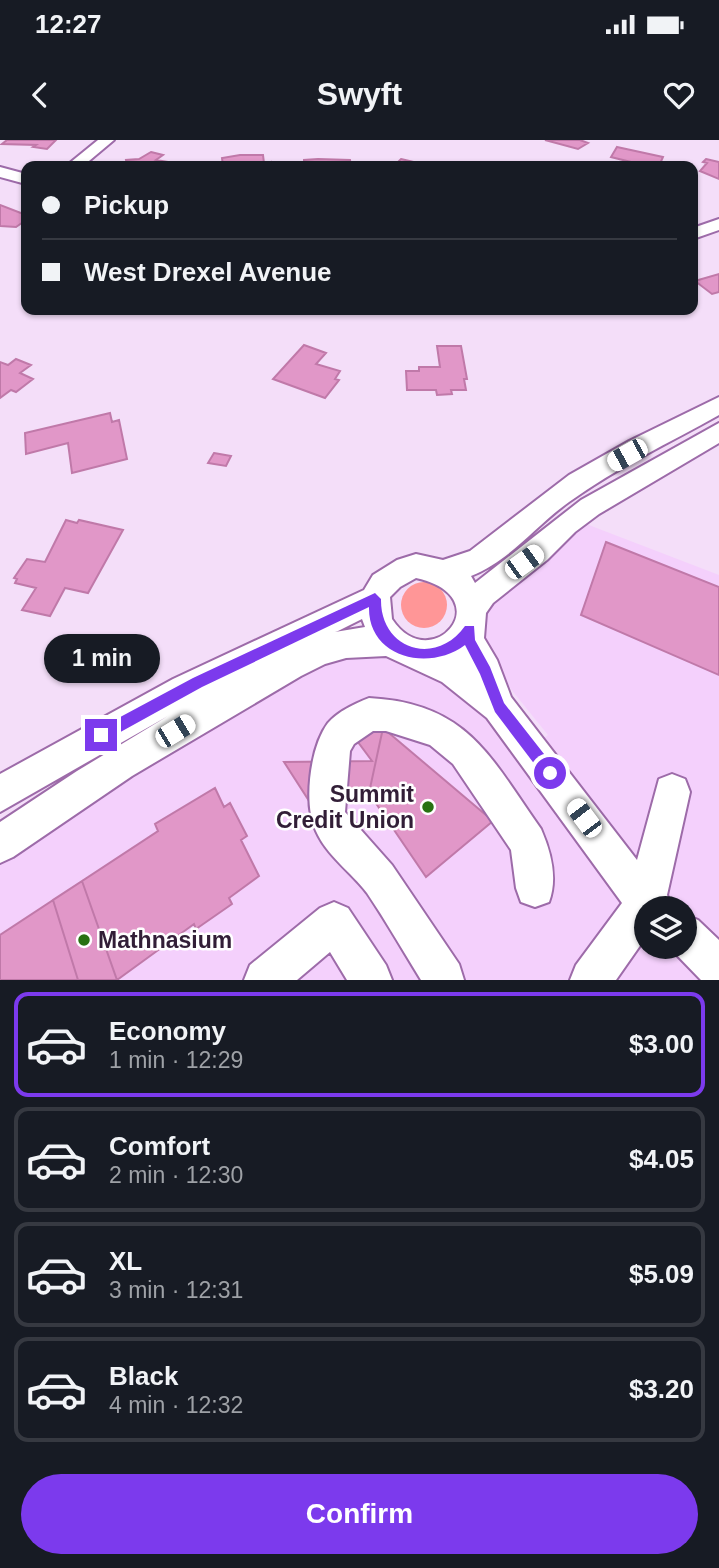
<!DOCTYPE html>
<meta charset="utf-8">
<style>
body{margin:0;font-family:Arial,sans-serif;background:#20242c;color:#f1f3f6;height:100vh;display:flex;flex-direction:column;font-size:26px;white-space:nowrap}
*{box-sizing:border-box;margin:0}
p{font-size:23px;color:#9ea1a6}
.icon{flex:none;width:38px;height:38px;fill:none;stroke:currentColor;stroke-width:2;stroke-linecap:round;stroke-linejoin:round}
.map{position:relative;height:840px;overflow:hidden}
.drawer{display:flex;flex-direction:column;background:#171b24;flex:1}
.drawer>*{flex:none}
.banner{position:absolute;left:21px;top:21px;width:677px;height:154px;border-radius:14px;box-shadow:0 2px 5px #0004;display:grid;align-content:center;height:154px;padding:0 21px;background:#171b24}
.fabs{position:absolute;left:634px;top:756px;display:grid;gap:14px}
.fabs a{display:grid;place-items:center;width:63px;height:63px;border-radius:50%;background:#171b24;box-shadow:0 2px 5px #0004;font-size:35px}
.end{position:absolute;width:32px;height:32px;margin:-16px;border:9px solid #7c3aed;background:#fff;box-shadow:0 0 0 4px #fff}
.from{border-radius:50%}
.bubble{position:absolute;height:49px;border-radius:24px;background:#171b24;box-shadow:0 2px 5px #0004;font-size:23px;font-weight:700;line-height:49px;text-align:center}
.car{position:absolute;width:21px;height:42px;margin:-21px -10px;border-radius:9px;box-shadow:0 0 5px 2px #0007;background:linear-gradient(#fff 24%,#345 0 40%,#fff 0 76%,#345 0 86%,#fff 0)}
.banner b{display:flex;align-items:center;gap:24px;height:66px;font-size:26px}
.banner b+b{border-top:2px solid #363941}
.banner i{width:18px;height:18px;background:#f1f3f6}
ul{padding:12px 0 0;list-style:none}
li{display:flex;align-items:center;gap:21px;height:105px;margin:0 14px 10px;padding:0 7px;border:4px solid #363941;border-radius:14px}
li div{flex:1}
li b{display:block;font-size:26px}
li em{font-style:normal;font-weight:700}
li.current{border-color:#7c3aed}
li>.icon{width:63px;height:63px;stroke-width:1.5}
.cta{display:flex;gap:14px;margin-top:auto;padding:14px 21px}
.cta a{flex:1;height:80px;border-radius:42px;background:#7c3aed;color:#fff;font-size:28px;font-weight:700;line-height:80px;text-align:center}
.status{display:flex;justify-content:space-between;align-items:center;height:49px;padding:0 35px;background:#171b24;direction:ltr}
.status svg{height:19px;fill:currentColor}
header{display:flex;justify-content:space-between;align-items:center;height:91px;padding:0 21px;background:#171b24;font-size:32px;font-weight:700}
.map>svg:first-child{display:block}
.built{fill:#f4d0fc;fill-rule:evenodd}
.green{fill:#ff9697}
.building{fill:#e197c8;stroke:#c079a9;stroke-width:2}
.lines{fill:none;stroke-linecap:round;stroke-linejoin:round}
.minor-casing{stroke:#9d6ba9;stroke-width:4}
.minor{fill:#fff;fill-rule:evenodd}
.route{fill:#7c3aed}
.poi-dot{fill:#287112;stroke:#fff;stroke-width:2.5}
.labels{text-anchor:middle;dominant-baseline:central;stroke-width:5;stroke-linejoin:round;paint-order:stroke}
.near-poi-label{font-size:23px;font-weight:bold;fill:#321e37;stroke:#fff;text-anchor:end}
</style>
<div class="status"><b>12:27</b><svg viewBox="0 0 49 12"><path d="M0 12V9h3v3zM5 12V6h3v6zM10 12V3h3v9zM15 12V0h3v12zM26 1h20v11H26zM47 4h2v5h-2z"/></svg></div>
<header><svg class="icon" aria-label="back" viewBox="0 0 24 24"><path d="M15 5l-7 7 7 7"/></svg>Swyft<svg class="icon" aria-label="heart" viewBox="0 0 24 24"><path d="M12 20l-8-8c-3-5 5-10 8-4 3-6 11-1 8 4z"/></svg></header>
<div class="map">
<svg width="719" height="840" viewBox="0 0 719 840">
<rect width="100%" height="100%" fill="#f4def9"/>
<!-- built -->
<path class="built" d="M581,382L719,435V840H0V721L68,672L318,526L365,510L425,524L479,569L517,618L548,595L498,533L480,494L487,466ZM646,768H684V807H646Z"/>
<!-- green -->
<path class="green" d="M401 465a23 23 0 1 1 46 0a23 23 0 1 1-46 0Z"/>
<!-- building -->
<path class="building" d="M7,0H56L47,9L33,7L36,5L2,4Z
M545,0H580L588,3L578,9Z
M617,7L663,17L659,26H647L611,17Z
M151,12L163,15L156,20L180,24L127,26L126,20L139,19Z
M240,15H263L264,23L271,22V26H279H223L222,18Z
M318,19L350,20L351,26H304V20Z
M401,19L422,24L436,26H394Z
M706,19L719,22V39L700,31L707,23L703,22Z
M0,65L26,75V80L16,87L0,86Z
M719,134V152L712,154L695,141Z
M304,205L326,213L316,224L340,231L335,239L339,240L325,258L273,239Z
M437,206H461L467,239H464L466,250H451L452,254L437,255L436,250H407L406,231H419V227H440Z
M16,219L31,225L20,233L33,239L16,252L11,250L0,258V222L8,225Z
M110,273L112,282L119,280L127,319L72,333L68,303L26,314L25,293Z
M214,313L231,316L226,326L208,323Z
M66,380L77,383L79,380L123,390L88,453L65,448L50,476L22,470L36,448L15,443L17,439L14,438L27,419L45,422Z
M606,402L719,447V535L581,475Z
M368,575L383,588L369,653L313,667L284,622L372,621L358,602Z
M383,588L493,681L426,737L369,653Z
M215,648L224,667L230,663L247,696L241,700L259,736L229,758L232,764L196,789L194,784L117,840H0V795L158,691L155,684Z
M82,741L117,840H78L53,760Z"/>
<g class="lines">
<defs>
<path id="minor" d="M98,0H114L83,26H66Z
M0,27L26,34V44L0,37Z
M719,79V90L693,99V88Z
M719,257V275C669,303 616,328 569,362C535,386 511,420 471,436L475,443L581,360L719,283V303L599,374L575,392L547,420L493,463L486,473L484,498L497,520L511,557L637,720L659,639L672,634L685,639L690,652L667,755L673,768H646V797L616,840H570L576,825L622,763L487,578L442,542L386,516L346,518L325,524L301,536L132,636L13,717L0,723V682L77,631L168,576L0,672V634L173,539L364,450L373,435L397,420L416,414L443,420L470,411L569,335L629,301ZM416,438C502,457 431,538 392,479L390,457L400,447ZM362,479L365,487L335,492L338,491Z
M369,558C468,563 490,617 541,689C551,712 558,738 549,762L535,767L521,762L516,748L511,710L453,624L430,605L386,591H373L354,604L350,611L345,672L392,725L459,824L464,840H421C403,811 386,781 367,753C351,732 327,716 316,691C303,664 310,607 328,583C337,572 356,563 369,558Z
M334,762L348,768L386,825L392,840H347L330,812L297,840H244L250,825L320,768Z
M684,774L698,780L719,800V840H701L670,808L684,807Z"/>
</defs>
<!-- minor casing -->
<use href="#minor" class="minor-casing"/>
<!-- minor -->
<use href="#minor" class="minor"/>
</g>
<!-- route -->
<path class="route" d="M375,453L381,459C380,510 436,527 465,486H474L475,500L490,527L504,563L555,628V638H545L495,572L480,534L465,505C429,532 368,518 369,467L202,547L106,600H96V590L193,538Z"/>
<!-- markers -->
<g class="poi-dot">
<circle cx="428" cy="667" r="7"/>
<circle cx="84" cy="800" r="7"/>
</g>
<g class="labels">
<!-- near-poi labels -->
<g class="near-poi-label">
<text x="414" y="654">Summit<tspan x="414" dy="26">Credit Union</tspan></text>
<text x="98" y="800" text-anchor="start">Mathnasium</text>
</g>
</g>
</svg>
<div class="fabs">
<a><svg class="icon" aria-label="layers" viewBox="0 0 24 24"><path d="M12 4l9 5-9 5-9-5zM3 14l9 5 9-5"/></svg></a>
</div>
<i class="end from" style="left:550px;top:633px"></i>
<i class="end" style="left:101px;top:595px"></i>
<div class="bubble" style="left:44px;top:494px;width:116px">1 min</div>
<i class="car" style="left:627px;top:315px;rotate:241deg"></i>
<i class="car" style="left:524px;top:422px;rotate:54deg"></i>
<i class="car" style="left:175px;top:591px;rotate:59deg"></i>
<i class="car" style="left:584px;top:678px;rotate:323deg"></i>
<div class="banner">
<b><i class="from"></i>Pickup</b>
<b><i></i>West Drexel Avenue</b>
</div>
</div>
<section class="drawer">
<ul>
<li class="current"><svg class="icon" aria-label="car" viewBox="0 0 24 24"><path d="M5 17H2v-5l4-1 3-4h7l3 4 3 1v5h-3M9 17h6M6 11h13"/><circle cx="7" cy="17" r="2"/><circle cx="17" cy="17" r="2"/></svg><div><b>Economy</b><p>1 min · 12:29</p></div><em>$3.00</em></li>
<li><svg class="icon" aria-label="car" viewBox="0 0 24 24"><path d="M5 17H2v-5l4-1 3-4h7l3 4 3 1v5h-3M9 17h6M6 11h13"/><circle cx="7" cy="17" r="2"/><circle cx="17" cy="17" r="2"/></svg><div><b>Comfort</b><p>2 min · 12:30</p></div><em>$4.05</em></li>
<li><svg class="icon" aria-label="car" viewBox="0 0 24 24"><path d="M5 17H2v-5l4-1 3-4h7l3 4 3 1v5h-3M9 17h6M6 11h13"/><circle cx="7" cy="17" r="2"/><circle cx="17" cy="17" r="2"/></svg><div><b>XL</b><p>3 min · 12:31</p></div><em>$5.09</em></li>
<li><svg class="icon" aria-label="car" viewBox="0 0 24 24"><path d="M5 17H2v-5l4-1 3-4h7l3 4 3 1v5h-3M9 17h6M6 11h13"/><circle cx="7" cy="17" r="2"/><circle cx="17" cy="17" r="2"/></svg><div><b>Black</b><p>4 min · 12:32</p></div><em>$3.20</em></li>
</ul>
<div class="cta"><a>Confirm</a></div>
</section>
